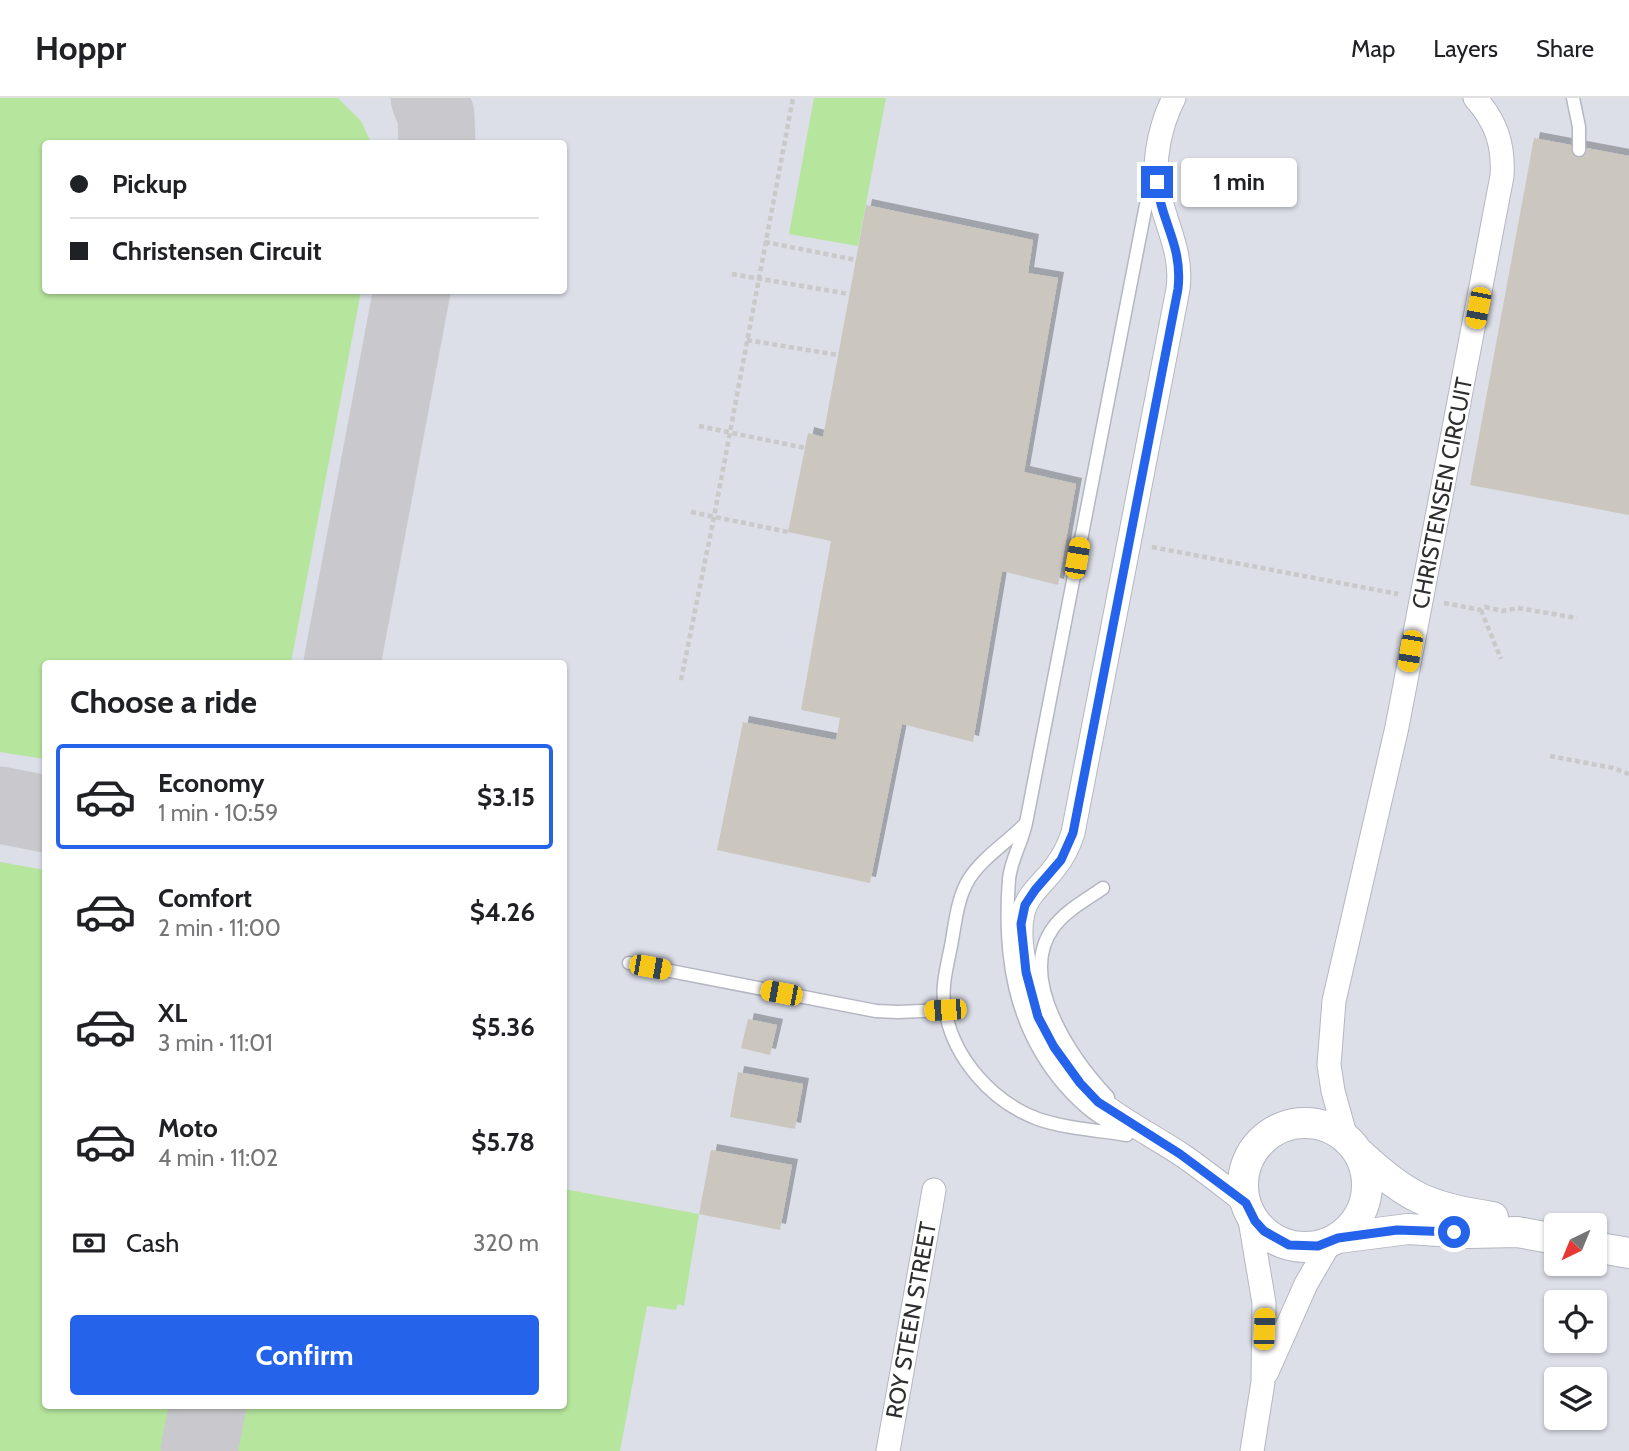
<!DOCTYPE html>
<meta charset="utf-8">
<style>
body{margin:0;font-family:Cabin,sans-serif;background:#f2f2f2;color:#202124;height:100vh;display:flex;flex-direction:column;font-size:26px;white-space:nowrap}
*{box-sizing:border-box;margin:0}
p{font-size:23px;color:#757577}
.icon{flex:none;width:38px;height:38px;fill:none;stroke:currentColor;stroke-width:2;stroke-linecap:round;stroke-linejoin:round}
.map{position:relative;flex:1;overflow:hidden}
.panel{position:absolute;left:42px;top:562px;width:525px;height:749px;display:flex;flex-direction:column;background:#fff;border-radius:7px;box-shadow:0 2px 5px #0004}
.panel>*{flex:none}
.top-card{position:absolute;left:42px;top:42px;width:525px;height:154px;border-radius:7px;box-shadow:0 2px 5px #0004;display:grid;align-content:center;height:154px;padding:0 28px;background:#fff}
.needle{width:46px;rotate:223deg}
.tools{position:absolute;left:1544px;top:1115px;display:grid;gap:14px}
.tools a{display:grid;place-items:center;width:63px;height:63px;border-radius:7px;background:#fff;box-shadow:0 2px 5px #0004;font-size:35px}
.end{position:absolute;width:32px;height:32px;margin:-16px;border:9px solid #2563eb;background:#fff;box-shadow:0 0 0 4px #fff}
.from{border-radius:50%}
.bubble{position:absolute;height:49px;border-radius:7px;background:#fff;box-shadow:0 2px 5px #0004;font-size:23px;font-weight:800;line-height:49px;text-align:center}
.car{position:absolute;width:21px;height:42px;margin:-21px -10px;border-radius:9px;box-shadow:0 0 5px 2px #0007;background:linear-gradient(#f5c518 24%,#345 0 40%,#f5c518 0 76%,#345 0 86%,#f5c518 0)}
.top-card b{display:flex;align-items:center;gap:24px;height:66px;font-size:26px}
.top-card b+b{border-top:2px solid #e0e0e0}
.top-card i{width:18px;height:18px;background:#202124}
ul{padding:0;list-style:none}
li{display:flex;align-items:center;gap:21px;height:105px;margin:0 14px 10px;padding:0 14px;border:4px solid transparent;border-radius:7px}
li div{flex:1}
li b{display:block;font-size:26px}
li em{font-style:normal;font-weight:800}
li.on{border-color:#2563eb}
li>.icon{width:63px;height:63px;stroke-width:1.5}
h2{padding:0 28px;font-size:32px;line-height:84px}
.pay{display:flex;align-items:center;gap:18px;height:77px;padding:0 28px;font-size:26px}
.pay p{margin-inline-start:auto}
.primary-button{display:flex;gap:14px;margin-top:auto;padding:14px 28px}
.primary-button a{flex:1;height:80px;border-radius:7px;background:#2563eb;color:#fff;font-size:28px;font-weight:800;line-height:80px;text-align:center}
header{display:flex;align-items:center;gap:42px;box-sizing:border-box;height:98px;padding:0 35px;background:#fff;border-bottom:2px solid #e0e0e0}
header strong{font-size:33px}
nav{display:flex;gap:38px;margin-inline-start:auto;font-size:24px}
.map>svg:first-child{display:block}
.airport{fill:#dcdee8;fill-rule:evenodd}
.grass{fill:#b6e59e}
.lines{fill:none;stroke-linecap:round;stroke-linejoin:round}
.taxiway{stroke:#c9c8cc;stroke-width:77}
.building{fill:#cbc7bf;filter:url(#shadow)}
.service-casing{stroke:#b4b7c1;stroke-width:15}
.minor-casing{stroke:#b4b7c1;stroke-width:25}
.tertiary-casing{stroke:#b4b7c1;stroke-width:32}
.path{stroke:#c9c9c9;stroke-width:4.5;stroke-dasharray:5 3.5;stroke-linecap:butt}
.service{stroke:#fff;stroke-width:12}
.minor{stroke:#fff;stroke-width:23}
.tertiary{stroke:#fff;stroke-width:30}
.route{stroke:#2563eb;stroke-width:9}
.labels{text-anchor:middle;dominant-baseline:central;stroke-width:5;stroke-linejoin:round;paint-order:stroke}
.street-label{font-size:23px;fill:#2e2e2e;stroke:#fff}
</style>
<header>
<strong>Hoppr</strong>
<nav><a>Map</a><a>Layers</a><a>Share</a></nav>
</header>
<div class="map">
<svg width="1629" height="1353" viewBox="0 0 1629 1353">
<defs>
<filter id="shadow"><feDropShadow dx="6" dy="-6" stdDeviation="0" flood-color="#0004"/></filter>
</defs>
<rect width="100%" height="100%" fill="#efe9e1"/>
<!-- airport -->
<path class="airport" d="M0,0H1629V1353H0ZM46,46H564V192H46ZM46,565H564V1307H46ZM1556,1127H1594V1166H1556ZM1556,1204H1594V1242H1556ZM1556,1281H1594V1320H1556Z"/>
<!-- grass -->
<path class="grass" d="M0,0H338L361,23L371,45L46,46V192L361,193L291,565H46L45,661L0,654Z
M814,0H886L858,148L789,136Z
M0,764L45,772L46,1307H185L176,1353H0Z
M564,1091L699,1116L684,1208L678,1206L676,1212L647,1208L620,1353H222L230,1307H564Z"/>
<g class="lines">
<!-- taxiway -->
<path class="taxiway" d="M429,0L436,17L437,46
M342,565L412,192
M0,707L46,716
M199,1353L208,1307"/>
</g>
<!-- building -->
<path class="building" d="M1534,40L1629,58V417L1470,387Z
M866,107L1033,142L1028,175L1058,180L1024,374L1076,386L1058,487L1002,473L973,644L902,626L870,785L717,752L743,624L836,642L840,620L801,612L831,443L788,434L808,335L823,339Z
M748,921L777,927L770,957L741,950Z
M738,974L803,986L795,1031L730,1019Z
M711,1052L792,1067L780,1132L699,1116Z"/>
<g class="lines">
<defs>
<path id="service" d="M1573,0L1579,29V52
M1026,725C1008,744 983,759 969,781C956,802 955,830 950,853C946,872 941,892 945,911C953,960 992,1004 1038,1021C1067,1031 1097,1032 1127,1037
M1103,790C1086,802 1065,813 1053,830C1016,881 1073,962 1108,999
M629,865L876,913L898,914L945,912
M1125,1032C1100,1023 1082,1007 1065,988C1014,929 1003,857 1009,781C1011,762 1022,744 1026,725L1151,81"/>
<path id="minor" d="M1174,0C1161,25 1152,63 1158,91C1165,126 1183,154 1178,191L1073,735C1069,747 1064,758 1056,768C1045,784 1027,796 1023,815C1018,836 1023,859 1027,879C1036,926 1062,976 1101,1005C1127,1025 1155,1039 1182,1057C1204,1072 1225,1089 1246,1105
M1346,1040L1333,993L1329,967L1334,903L1397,629L1502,78C1504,47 1496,23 1475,0
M1248,1110L1264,1205L1263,1284L1252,1353
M1267,1274L1306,1186L1331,1143
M888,1353L934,1092"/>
<path id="tertiary" d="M1243 1087a62 62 0 1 1 124 0a62 62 0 1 1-124 0Z
M1359,1055C1406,1099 1429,1110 1493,1119
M1338,1140L1408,1131L1469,1135L1517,1134L1556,1141
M1594,1149L1629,1155"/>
</defs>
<!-- service casing -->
<use href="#service" class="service-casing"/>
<!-- minor casing -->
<use href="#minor" class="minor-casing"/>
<!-- tertiary casing -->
<use href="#tertiary" class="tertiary-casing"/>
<!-- path -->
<path class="path" d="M765,144L856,162
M732,176L849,196
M747,242L838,257
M699,328L805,350
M691,414L788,434
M1152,449L1398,496
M1444,505L1481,512L1485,509L1502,513L1518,510L1577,520
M1481,512L1501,561
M681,582L714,419L793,0
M1550,658L1613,670L1629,676"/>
<!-- service -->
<use href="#service" class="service"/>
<!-- minor -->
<use href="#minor" class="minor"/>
<!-- tertiary -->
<use href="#tertiary" class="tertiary"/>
</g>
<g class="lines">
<!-- route -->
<path class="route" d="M1157,84C1160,123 1183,146 1178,191L1073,735L1061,762L1035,792L1025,807L1021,826L1026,874L1038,919L1054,949L1080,985L1098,1004L1180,1056L1246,1105L1255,1123L1264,1133L1289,1147L1318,1148L1338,1140L1397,1132L1454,1134"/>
</g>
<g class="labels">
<!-- street labels -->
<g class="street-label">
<text transform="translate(1442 395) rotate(-79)">CHRISTENSEN CIRCUIT</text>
<text transform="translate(911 1222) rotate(-80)">ROY STEEN STREET</text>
</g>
</g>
</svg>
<div class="tools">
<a><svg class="needle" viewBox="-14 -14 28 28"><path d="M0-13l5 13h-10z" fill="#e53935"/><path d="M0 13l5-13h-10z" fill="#757577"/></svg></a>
<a><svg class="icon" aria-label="locate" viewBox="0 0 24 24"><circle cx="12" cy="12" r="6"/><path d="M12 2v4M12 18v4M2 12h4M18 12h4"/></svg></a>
<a><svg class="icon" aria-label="layers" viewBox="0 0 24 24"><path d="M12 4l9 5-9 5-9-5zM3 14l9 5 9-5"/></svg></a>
</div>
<i class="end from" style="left:1454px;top:1134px"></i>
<i class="end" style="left:1157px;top:84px"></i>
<div class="bubble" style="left:1181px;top:60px;width:116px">1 min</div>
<i class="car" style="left:1478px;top:210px;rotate:191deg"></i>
<i class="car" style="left:1077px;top:460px;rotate:10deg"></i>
<i class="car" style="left:1410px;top:553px;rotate:190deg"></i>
<i class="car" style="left:650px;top:869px;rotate:100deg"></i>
<i class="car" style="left:781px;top:895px;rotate:281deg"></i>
<i class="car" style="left:945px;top:912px;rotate:267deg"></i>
<i class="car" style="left:1264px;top:1231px;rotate:2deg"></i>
<div class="top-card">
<b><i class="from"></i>Pickup</b>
<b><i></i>Christensen Circuit</b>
</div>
<section class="panel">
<h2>Choose a ride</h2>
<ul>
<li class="on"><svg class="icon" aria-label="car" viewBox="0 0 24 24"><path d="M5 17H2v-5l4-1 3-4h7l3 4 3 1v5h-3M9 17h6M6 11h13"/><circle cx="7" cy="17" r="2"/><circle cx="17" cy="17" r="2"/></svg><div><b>Economy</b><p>1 min · 10:59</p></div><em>$3.15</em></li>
<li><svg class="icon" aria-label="car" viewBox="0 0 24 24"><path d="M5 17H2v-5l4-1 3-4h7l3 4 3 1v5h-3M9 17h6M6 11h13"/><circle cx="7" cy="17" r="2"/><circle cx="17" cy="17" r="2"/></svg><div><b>Comfort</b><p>2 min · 11:00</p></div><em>$4.26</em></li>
<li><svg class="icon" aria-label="car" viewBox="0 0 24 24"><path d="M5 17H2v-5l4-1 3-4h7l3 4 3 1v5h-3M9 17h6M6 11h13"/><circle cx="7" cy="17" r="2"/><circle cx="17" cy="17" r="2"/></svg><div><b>XL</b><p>3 min · 11:01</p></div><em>$5.36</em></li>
<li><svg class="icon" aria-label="car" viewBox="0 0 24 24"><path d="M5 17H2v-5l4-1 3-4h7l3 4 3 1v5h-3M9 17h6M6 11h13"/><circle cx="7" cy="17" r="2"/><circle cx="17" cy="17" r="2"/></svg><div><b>Moto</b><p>4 min · 11:02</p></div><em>$5.78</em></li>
</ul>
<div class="pay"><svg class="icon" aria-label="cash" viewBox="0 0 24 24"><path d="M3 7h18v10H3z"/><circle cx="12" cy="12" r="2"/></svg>Cash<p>320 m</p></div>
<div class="primary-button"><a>Confirm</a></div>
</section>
</div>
